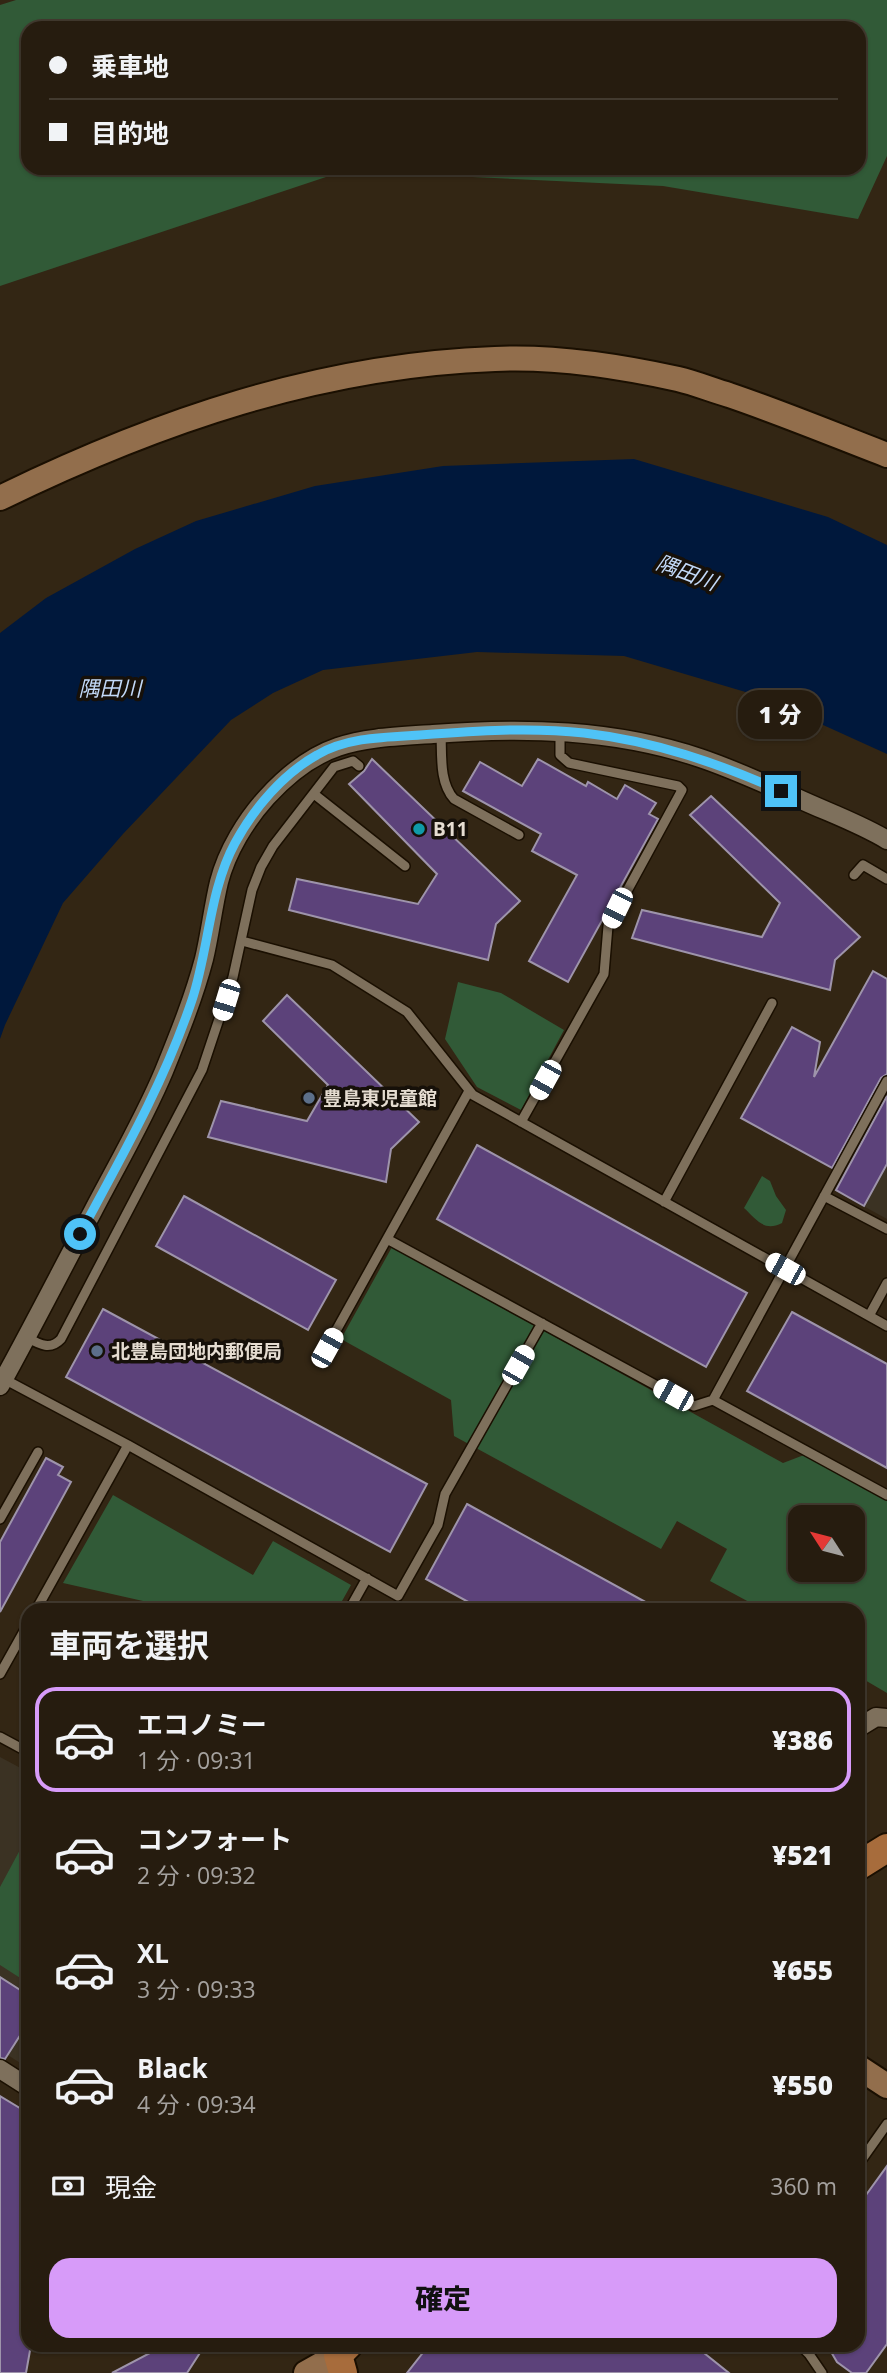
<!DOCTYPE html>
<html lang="ja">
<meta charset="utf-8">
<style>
body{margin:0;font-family:"Open Sans","Noto Sans JP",sans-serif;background:#2e2518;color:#f1f3f6;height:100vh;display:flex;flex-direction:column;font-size:26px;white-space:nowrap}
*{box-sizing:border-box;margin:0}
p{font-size:23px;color:#a4a19e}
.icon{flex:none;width:38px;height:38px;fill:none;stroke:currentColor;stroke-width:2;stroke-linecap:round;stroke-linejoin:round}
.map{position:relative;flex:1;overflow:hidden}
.details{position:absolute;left:21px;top:1603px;width:844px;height:749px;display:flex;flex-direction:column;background:#261c0f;border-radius:21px;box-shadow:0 2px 5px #0004,0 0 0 2px #423a2f}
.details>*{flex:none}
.top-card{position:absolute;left:21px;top:21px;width:845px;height:154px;border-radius:21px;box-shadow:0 2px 5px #0004,0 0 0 2px #423a2f;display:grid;align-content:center;height:154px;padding:0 28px;background:#261c0f}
.needle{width:46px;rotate:306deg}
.tools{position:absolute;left:788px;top:1505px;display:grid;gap:14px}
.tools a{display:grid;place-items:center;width:77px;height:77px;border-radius:14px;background:#261c0f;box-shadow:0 2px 5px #0004,0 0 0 2px #423a2f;font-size:35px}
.end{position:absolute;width:32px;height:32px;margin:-16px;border:9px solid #4fc3f7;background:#111;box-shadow:0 0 0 4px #111}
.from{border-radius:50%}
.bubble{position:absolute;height:49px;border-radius:21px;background:#261c0f;box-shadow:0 2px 5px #0004,0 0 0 2px #423a2f;font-size:23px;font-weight:800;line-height:49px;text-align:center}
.car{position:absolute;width:21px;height:42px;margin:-21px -10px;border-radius:9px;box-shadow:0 0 5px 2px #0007;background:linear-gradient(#fff 24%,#345 0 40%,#fff 0 76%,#345 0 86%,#fff 0)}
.top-card b{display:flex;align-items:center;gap:24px;height:66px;font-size:26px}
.top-card b+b{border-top:2px solid #423a2f}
.top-card i{width:18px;height:18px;background:#f1f3f6}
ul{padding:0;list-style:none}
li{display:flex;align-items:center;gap:21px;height:105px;margin:0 14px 10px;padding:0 14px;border:4px solid transparent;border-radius:21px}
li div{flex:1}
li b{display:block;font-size:26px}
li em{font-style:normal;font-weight:800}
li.selected{border-color:#d79bf9}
li>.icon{width:63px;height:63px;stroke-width:1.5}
h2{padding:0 28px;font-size:32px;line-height:84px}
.pay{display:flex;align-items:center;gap:18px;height:77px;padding:0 28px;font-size:26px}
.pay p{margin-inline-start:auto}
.action{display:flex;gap:14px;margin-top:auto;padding:14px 28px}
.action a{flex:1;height:80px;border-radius:21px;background:#d79bf9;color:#111;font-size:28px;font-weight:800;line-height:80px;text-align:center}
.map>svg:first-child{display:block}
.education{fill:#3b3223}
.green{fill:#315a37;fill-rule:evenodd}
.water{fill:#00183c}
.building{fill:#5c427a;stroke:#9e94ab;stroke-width:2}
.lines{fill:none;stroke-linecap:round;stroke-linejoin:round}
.lane-casing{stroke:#1a0f01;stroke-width:12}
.street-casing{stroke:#1a0f01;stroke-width:21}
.secondary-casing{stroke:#1a0f01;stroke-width:28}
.primary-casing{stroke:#1a0f01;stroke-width:32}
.lane{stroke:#7e705c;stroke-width:9}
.street{stroke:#7e705c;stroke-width:18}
.secondary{stroke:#926e4c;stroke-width:24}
.primary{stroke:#a76c3c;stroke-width:28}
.route{stroke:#4fc3f7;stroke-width:9}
.culture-dot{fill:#0f9aa8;stroke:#161009;stroke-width:2.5}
.service-dot{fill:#5c6f8a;stroke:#161009;stroke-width:2.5}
.labels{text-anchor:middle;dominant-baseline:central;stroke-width:7;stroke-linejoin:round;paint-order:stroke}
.poi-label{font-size:19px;font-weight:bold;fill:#e5dcd1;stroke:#161009;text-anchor:start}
.water-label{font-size:21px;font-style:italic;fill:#c3daf9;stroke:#161009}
</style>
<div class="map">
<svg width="887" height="2373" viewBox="0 0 887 2373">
<rect width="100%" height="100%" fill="#332614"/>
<!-- education -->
<path class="education" d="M887,1093V1219L834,1190Z
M0,1757L28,1772V2068L0,2050Z"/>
<!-- green -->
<path class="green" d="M16,0H887V156L858,219L663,186L344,171L0,286V5ZM28,28H859V168H28Z
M458,982L501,993L564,1030L521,1110L477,1087L445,1039Z
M762,1176L770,1181L776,1196L786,1210L782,1223C764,1232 757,1220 744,1208Z
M392,1247L783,1463L804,1455L887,1501V1693L858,1676V1610H764L710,1581L727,1549L677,1521L661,1549L454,1436L451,1400L341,1339ZM800,1517H852V1570H800Z
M113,1495L253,1575L273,1541L351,1585L337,1610H183L63,1583Z
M28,1835V1983L0,1965V1887Z"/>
<!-- water -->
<path class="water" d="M634,459L828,517L887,545V754L759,696L624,656L477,652L323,670L273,693L231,720L123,834L63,903L5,1025L0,1039V633L46,598L135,549L196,521L315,486L443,466Z"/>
<!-- building -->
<path class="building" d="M372,759L520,901L496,924L488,960L289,910L297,879L418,904L437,874L349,784L364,771Z
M538,759L586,786L588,782L617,799L625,785L656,803L649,814L658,819L568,982L529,961L577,875L532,851L541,834L463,791L480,762L522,786Z
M711,796L860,937L835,960L830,990L632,938L642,910L762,937L780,903L690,815Z
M873,971L887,979V1074L881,1078L832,1168L741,1118L792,1027L820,1042L814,1077Z
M287,995L419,1122L391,1149L386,1182L208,1137L221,1101L307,1121L328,1085L263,1021Z
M887,1096V1164L864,1206L836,1190Z
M477,1145L747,1293L706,1367L437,1219Z
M184,1196L336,1280L308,1330L156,1246Z
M103,1309L427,1484L390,1552L66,1377Z
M792,1312L887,1364V1468L747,1391Z
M46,1458L63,1467L58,1475L71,1482L0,1612V1542Z
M467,1504L660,1610H483L426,1579Z
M0,1977L28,1995V2023L5,2059L0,2058Z
M0,2096L28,2113V2345H31L26,2373H0Z
M887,2166V2344L866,2373H852L837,2362L827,2345H858V2206Z
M140,2345H205L187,2373H112L152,2352Z
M429,2345H694L729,2373H407Z"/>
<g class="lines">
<defs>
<path id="lane" d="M441,733C442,754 439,783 454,799L519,835
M314,794L405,866
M854,875L863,865L887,879
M242,941L332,965L407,1012L473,1095L887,1326
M521,1122L604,974L608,926L682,790L678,786L569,763L560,755V731
M824,1196L887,1229
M664,1202L772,1003
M387,1239L694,1406L713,1400L887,1495
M869,1316L887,1283
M26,1337C39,1344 50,1351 61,1339L202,1070L233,977L252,890L261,867L273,846L334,767L353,761L359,766
M327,1347L469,1091
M4,1379L128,1445L36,1610
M713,1400L887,1081
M128,1445L398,1596L438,1525L445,1494L542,1323
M0,1519L38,1452
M349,1610L367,1578
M0,1674L28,1624
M0,1737L28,1752
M858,2165L887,2124
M800,2345L809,2354L822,2373"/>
<path id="street" d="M0,1386C32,1328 62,1269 93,1211C117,1165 144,1119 164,1071C179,1034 194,997 204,959C210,934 213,907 219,882C227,851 246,820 267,797C321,738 360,739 433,734C523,727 614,729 700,758C733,769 765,784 797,798C827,812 859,823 887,840
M858,1728L876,1717L887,1718
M0,2069L28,2087"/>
<path id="secondary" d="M0,498C156,422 320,365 495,359C556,356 619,366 678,379C695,383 712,390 729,395C782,413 835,435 887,455
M858,2067L887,2086
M306,2373L338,2355"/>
<path id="primary" d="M858,1866L887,1848
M343,2373L338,2355L348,2345"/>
</defs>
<!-- lane casing -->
<use href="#lane" class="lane-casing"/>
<!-- street casing -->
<use href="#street" class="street-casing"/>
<!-- secondary casing -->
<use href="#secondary" class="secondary-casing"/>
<!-- primary casing -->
<use href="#primary" class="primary-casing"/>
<!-- lane -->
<use href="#lane" class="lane"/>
<!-- street -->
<use href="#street" class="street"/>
<!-- secondary -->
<use href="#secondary" class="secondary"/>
<!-- primary -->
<use href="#primary" class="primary"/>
</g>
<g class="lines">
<!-- route -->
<path class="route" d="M80,1234C121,1158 164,1083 192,1000C209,949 209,891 235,843C254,808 283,774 317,755C347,737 387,737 420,735C475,731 530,727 584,733C654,741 718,763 781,791"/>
</g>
<!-- markers -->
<circle class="culture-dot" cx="419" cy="829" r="7"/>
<g class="service-dot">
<circle cx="309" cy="1098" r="7"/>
<circle cx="97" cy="1351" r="7"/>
</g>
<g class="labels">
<!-- poi labels -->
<g class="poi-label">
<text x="433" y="829">B11</text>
<text x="323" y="1098">豊島東児童館</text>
<text x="111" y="1351">北豊島団地内郵便局</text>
</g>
<!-- water labels -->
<g class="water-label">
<text transform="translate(687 572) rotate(21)">隅田川</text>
<text x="110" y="688">隅田川</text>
</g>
</g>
</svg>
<div class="tools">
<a><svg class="needle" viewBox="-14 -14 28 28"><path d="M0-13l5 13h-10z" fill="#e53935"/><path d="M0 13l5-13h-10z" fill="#a4a19e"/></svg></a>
</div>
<i class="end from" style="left:80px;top:1234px"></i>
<i class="end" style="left:781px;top:791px"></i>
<div class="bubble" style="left:738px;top:690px;width:84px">1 分</div>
<i class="car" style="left:617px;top:908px;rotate:206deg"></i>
<i class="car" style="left:226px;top:1000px;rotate:197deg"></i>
<i class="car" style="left:545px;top:1080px;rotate:209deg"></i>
<i class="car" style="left:785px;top:1269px;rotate:299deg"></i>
<i class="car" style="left:327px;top:1348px;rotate:29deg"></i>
<i class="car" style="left:518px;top:1365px;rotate:30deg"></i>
<i class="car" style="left:673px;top:1395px;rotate:299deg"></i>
<div class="top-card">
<b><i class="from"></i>乗車地</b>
<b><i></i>目的地</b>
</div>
<section class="details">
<h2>車両を選択</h2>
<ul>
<li class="selected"><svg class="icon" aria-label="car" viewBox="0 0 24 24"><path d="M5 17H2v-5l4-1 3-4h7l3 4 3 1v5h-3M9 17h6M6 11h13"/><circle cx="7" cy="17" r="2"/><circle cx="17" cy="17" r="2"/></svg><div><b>エコノミー</b><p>1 分 · 09:31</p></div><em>¥386</em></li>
<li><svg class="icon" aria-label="car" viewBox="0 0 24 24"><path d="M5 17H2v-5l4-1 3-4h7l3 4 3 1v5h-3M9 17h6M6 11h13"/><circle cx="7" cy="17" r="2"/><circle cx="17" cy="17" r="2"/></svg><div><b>コンフォート</b><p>2 分 · 09:32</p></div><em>¥521</em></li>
<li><svg class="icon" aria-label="car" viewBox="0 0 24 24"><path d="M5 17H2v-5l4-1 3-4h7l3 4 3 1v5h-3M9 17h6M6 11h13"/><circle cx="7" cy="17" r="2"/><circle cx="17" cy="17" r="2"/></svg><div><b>XL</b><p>3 分 · 09:33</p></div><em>¥655</em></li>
<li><svg class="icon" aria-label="car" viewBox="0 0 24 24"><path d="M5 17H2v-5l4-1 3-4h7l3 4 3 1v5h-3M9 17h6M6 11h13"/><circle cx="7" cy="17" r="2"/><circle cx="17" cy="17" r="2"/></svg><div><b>Black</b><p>4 分 · 09:34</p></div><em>¥550</em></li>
</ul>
<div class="pay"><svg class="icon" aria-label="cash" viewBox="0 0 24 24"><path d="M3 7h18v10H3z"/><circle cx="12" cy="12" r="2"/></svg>現金<p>360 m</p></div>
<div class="action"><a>確定</a></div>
</section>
</div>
